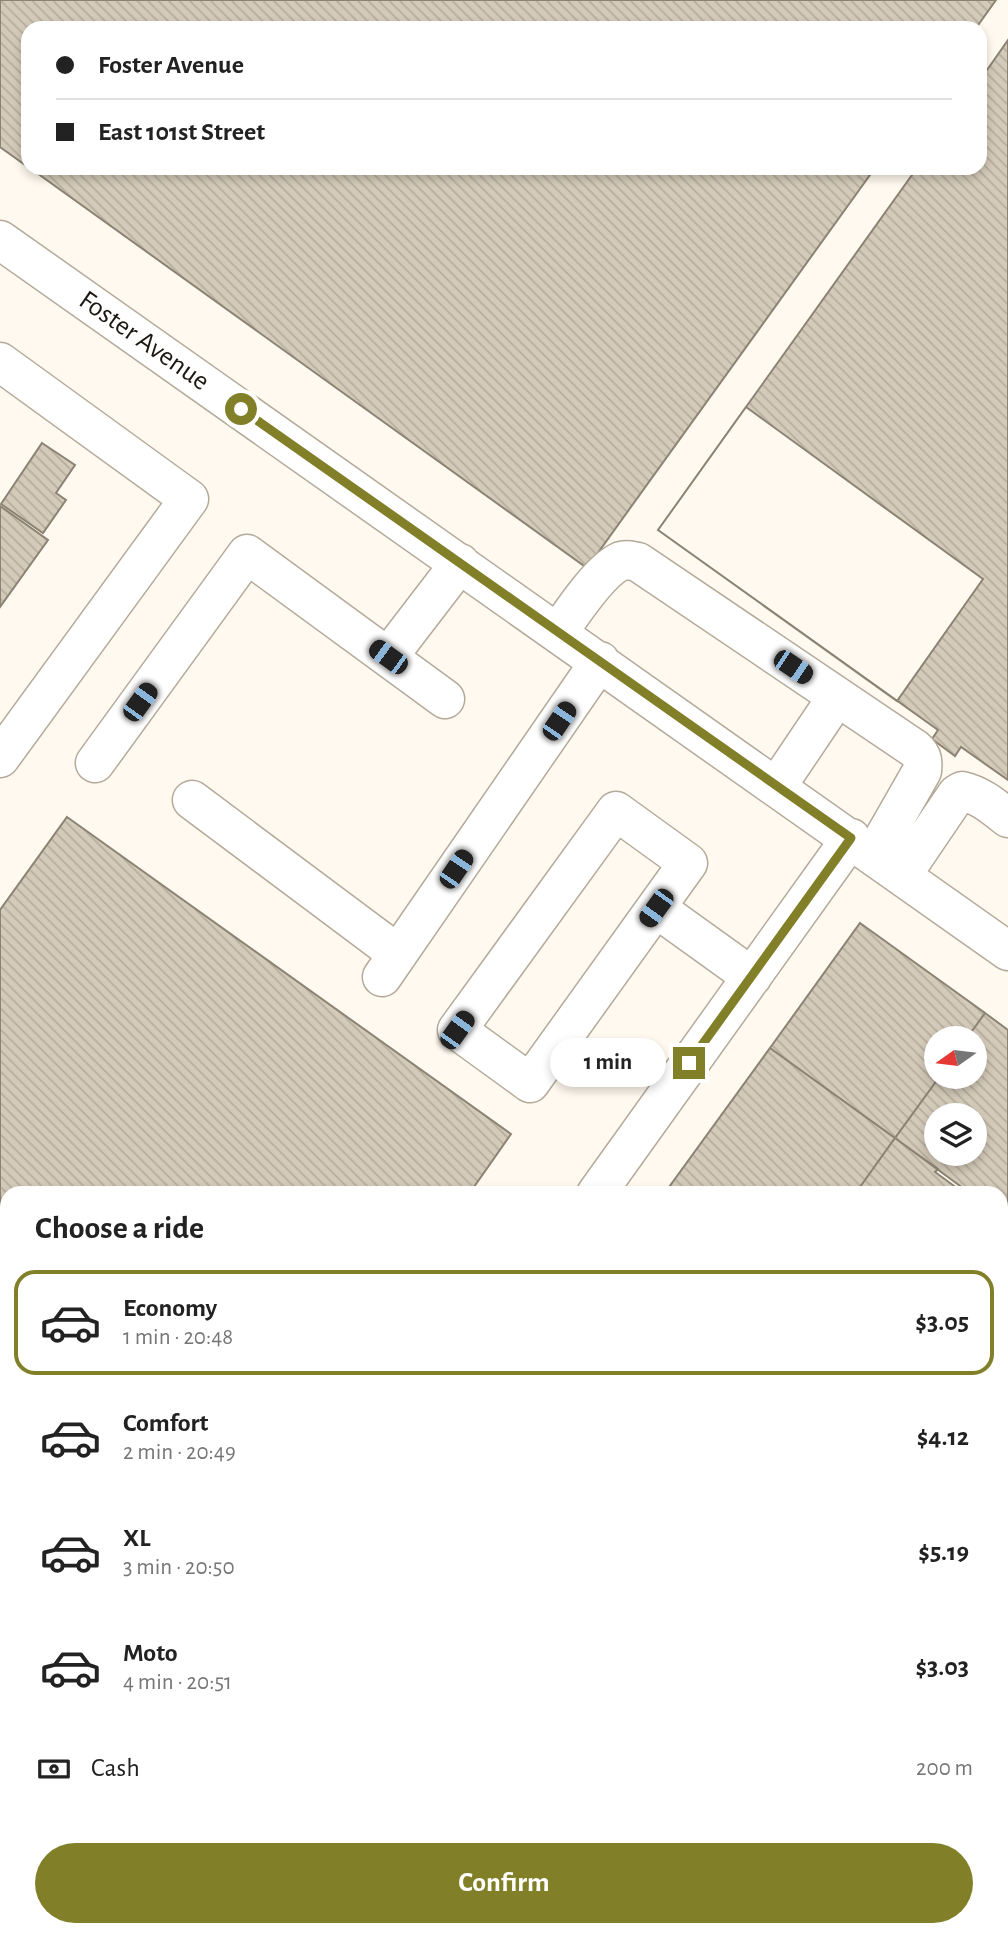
<!DOCTYPE html>
<meta charset="utf-8">
<style>
body{margin:0;font-family:"Alegreya Sans",sans-serif;background:#f2f2f2;color:#222;height:100vh;display:flex;flex-direction:column;font-size:26px;white-space:nowrap}
*{box-sizing:border-box;margin:0}
p{font-size:23px;color:#767676}
.icon{flex:none;width:38px;height:38px;fill:none;stroke:currentColor;stroke-width:2;stroke-linecap:round;stroke-linejoin:round}
.map{position:relative;flex:1;overflow:hidden}
.panel{position:absolute;left:0px;top:1186px;width:1008px;height:751px;display:flex;flex-direction:column;background:#fff;border-radius:21px 21px 0 0;box-shadow:0 4px 10px #0003}
.panel>*{flex:none}
.top-card{position:absolute;left:21px;top:21px;width:966px;height:154px;border-radius:21px;box-shadow:0 4px 10px #0003;display:grid;align-content:center;height:154px;padding:0 35px;background:#fff}
.needle{width:46px;rotate:256deg}
.buttons{position:absolute;left:924px;top:1026px;display:grid;gap:14px}
.buttons a{display:grid;place-items:center;width:63px;height:63px;border-radius:50%;background:#fff;box-shadow:0 4px 10px #0003;font-size:35px}
.end{position:absolute;width:32px;height:32px;margin:-16px;border:9px solid #817f27;background:#fff;box-shadow:0 0 0 4px #fff}
.from{border-radius:50%}
.bubble{position:absolute;height:49px;border-radius:24px;background:#fff;box-shadow:0 4px 10px #0003;font-size:23px;font-weight:700;line-height:49px;text-align:center}
.car{position:absolute;width:21px;height:42px;margin:-21px -10px;border-radius:9px;box-shadow:0 0 5px 2px #0007;background:linear-gradient(#222 24%,#8ab4d8 0 40%,#222 0 76%,#8ab4d8 0 86%,#222 0)}
.top-card b{display:flex;align-items:center;gap:24px;height:66px;font-size:26px}
.top-card b+b{border-top:2px solid #e0e0e0}
.top-card i{width:18px;height:18px;background:#222}
ul{padding:0;list-style:none}
li{display:flex;align-items:center;gap:21px;height:105px;margin:0 14px 10px;padding:0 21px;border:4px solid transparent;border-radius:21px}
li div{flex:1}
li b{display:block;font-size:26px}
li em{font-style:normal;font-weight:700}
li.active{border-color:#817f27}
li>.icon{width:63px;height:63px;stroke-width:1.5}
h2{padding:0 35px;font-size:32px;line-height:84px}
.pay{display:flex;align-items:center;gap:18px;height:77px;padding:0 35px;font-size:26px}
.pay p{margin-inline-start:auto}
.button{display:flex;gap:14px;margin-top:auto;padding:14px 35px}
.button a{flex:1;height:80px;border-radius:42px;background:#817f27;color:#fff;font-size:28px;font-weight:700;line-height:80px;text-align:center}
.map>svg:first-child{display:block}
.building{fill:url(#building-back-hatch);stroke:#8c8374;stroke-width:2;fill-rule:evenodd}
.lines{fill:none;stroke-linecap:round;stroke-linejoin:round}
.minor-casing{stroke:#b4aa9a;stroke-width:41}
.major-casing{stroke:#ab7884;stroke-width:41}
.minor{stroke:#fff;stroke-width:38}
.major{stroke:#fbcdda;stroke-width:38}
.route{stroke:#817f27;stroke-width:9}
.labels{text-anchor:middle;dominant-baseline:central;stroke-width:5;stroke-linejoin:round;paint-order:stroke}
.street-label{font-size:28px;fill:#1b1812;stroke:#fff}
</style>
<div class="map">
<svg width="1008" height="1936" viewBox="0 0 1008 1936">
<defs>
<pattern id="building-back-hatch" width="6" height="6" patternUnits="userSpaceOnUse" patternTransform="scale(1.75)"><rect width="6" height="6" fill="#d4cab9"/><path d="M-1 5l2 2M0 0l6 6M5-1l2 2" fill="none" stroke="#b5ad9e"/></pattern>
</defs>
<rect width="100%" height="100%" fill="#fff9ef"/>
<!-- building -->
<path class="building" d="M0,0H996L976,28H28V167L0,147Z
M1008,40V780L961,747L955,756L932,739L938,730L658,530L917,168H980V80Z
M30,168H875L587,568Z
M746,407L983,579L897,701L658,530Z
M42,443L75,465L56,493L66,500L43,533L1,504Z
M0,506L48,540L0,607Z
M67,817L511,1134L469,1194H7V1578L0,1573V910Z
M860,923L985,1013L967,1038H936V1076H940L895,1138L770,1048Z
M985,1013L1008,1030V1220L1001,1215V1194H971L895,1138L940,1076H975V1038H967ZM936,1115H975V1153H936Z
M770,1048L895,1138L855,1194H664Z
M895,1138L938,1169L935,1172L965,1194H855Z
M1001,1220L1008,1225V1250L1001,1259Z
M1001,1487L1008,1492V1757L1001,1752Z
M0,1825L7,1830V1930H146L154,1936H0Z
M425,1930H554L550,1936H420Z
M763,1930H885L881,1936H767Z"/>
<g class="lines">
<defs>
<path id="minor" d="M0,240L1008,951
M0,362L189,499L0,758
M558,633C571,614 600,570 621,561C627,559 632,561 638,562L915,749C923,756 923,762 922,771L874,855
M388,657L460,563
M95,763L247,554L445,699
M777,786L837,697
M192,800L398,954
M616,811L688,863L530,1083L457,1030Z
M902,875L957,794L962,791C980,795 994,807 1008,818
M656,908L752,977
M382,977L600,661
M596,1194L851,838
M1001,1902L1008,1893
M971,1936L976,1930"/>
<path id="major" d="M0,1729L7,1734
M284,1930L292,1936"/>
</defs>
<!-- minor casing -->
<use href="#minor" class="minor-casing"/>
<!-- major casing -->
<use href="#major" class="major-casing"/>
<!-- minor -->
<use href="#minor" class="minor"/>
<!-- major -->
<use href="#major" class="major"/>
</g>
<g class="lines">
<!-- route -->
<path class="route" d="M241,409L851,838L689,1063"/>
</g>
<g class="labels">
<!-- street labels -->
<g class="street-label">
<text transform="translate(144 341) rotate(35)">Foster Avenue</text>
</g>
</g>
</svg>
<div class="buttons">
<a><svg class="needle" viewBox="-14 -14 28 28"><path d="M0-13l5 13h-10z" fill="#e53935"/><path d="M0 13l5-13h-10z" fill="#767676"/></svg></a>
<a><svg class="icon" aria-label="layers" viewBox="0 0 24 24"><path d="M12 4l9 5-9 5-9-5zM3 14l9 5 9-5"/></svg></a>
</div>
<i class="end from" style="left:241px;top:409px"></i>
<i class="end" style="left:689px;top:1063px"></i>
<div class="bubble" style="left:550px;top:1038px;width:116px">1 min</div>
<i class="car" style="left:388px;top:657px;rotate:306deg"></i>
<i class="car" style="left:793px;top:667px;rotate:124deg"></i>
<i class="car" style="left:140px;top:702px;rotate:36deg"></i>
<i class="car" style="left:559px;top:721px;rotate:34deg"></i>
<i class="car" style="left:456px;top:869px;rotate:34deg"></i>
<i class="car" style="left:656px;top:908px;rotate:216deg"></i>
<i class="car" style="left:457px;top:1030px;rotate:36deg"></i>
<div class="top-card">
<b><i class="from"></i>Foster Avenue</b>
<b><i></i>East 101st Street</b>
</div>
<section class="panel">
<h2>Choose a ride</h2>
<ul>
<li class="active"><svg class="icon" aria-label="car" viewBox="0 0 24 24"><path d="M5 17H2v-5l4-1 3-4h7l3 4 3 1v5h-3M9 17h6M6 11h13"/><circle cx="7" cy="17" r="2"/><circle cx="17" cy="17" r="2"/></svg><div><b>Economy</b><p>1 min · 20:48</p></div><em>$3.05</em></li>
<li><svg class="icon" aria-label="car" viewBox="0 0 24 24"><path d="M5 17H2v-5l4-1 3-4h7l3 4 3 1v5h-3M9 17h6M6 11h13"/><circle cx="7" cy="17" r="2"/><circle cx="17" cy="17" r="2"/></svg><div><b>Comfort</b><p>2 min · 20:49</p></div><em>$4.12</em></li>
<li><svg class="icon" aria-label="car" viewBox="0 0 24 24"><path d="M5 17H2v-5l4-1 3-4h7l3 4 3 1v5h-3M9 17h6M6 11h13"/><circle cx="7" cy="17" r="2"/><circle cx="17" cy="17" r="2"/></svg><div><b>XL</b><p>3 min · 20:50</p></div><em>$5.19</em></li>
<li><svg class="icon" aria-label="car" viewBox="0 0 24 24"><path d="M5 17H2v-5l4-1 3-4h7l3 4 3 1v5h-3M9 17h6M6 11h13"/><circle cx="7" cy="17" r="2"/><circle cx="17" cy="17" r="2"/></svg><div><b>Moto</b><p>4 min · 20:51</p></div><em>$3.03</em></li>
</ul>
<div class="pay"><svg class="icon" aria-label="cash" viewBox="0 0 24 24"><path d="M3 7h18v10H3z"/><circle cx="12" cy="12" r="2"/></svg>Cash<p>200 m</p></div>
<div class="button"><a>Confirm</a></div>
</section>
</div>
